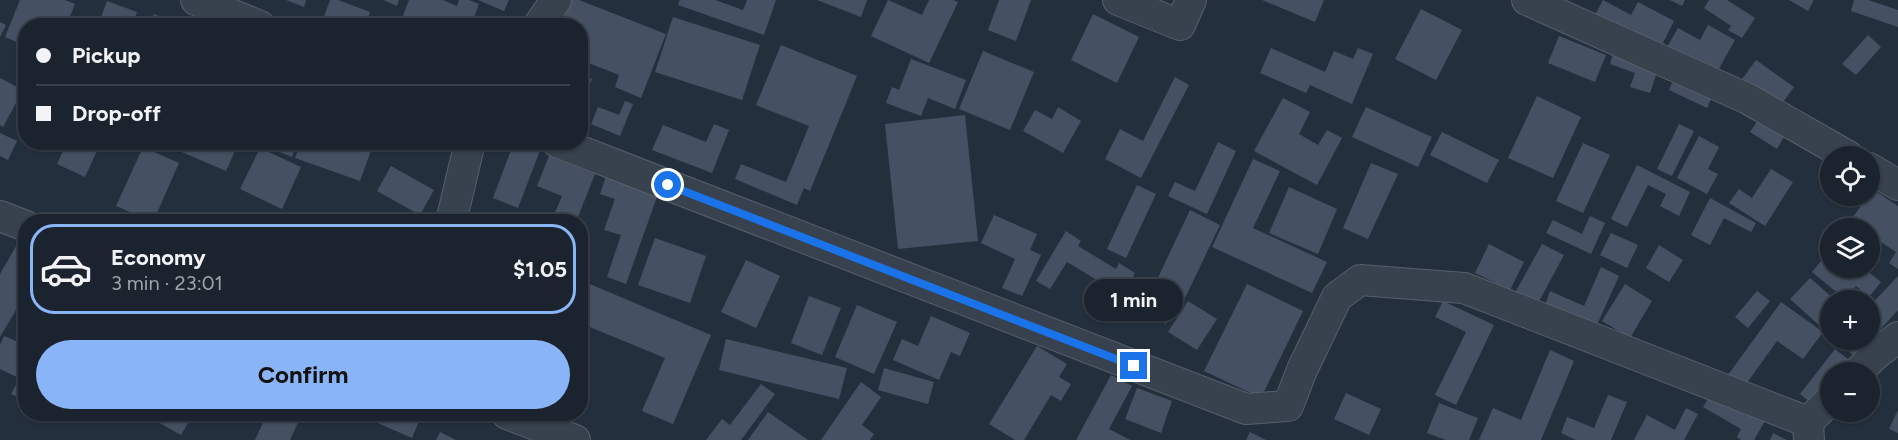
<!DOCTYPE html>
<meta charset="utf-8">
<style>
body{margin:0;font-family:Figtree,sans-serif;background:#242b36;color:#f1f3f6;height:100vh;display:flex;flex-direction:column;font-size:22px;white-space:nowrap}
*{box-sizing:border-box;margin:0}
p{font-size:20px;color:#a0a4aa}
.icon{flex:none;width:33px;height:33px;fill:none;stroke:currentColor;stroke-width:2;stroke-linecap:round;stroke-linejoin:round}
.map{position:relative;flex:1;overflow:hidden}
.drawer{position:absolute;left:18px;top:214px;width:570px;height:207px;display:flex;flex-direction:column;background:#1b232e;border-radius:24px;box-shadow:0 2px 4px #0004,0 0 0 2px #39404a}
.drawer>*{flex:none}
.guide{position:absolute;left:18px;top:18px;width:570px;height:132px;border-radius:24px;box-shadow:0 2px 4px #0004,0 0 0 2px #39404a;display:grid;align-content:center;height:132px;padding:0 18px;background:#1b232e}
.controls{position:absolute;left:1820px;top:146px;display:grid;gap:12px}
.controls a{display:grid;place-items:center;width:60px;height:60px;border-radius:50%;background:#1b232e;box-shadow:0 2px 4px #0004,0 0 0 2px #39404a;font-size:30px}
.end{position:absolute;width:27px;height:27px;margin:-14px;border:8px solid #1a73e8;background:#fff;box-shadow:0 0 0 3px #fff}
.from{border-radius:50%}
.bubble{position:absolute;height:42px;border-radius:21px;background:#1b232e;box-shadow:0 2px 4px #0004,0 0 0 2px #39404a;font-size:20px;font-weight:700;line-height:42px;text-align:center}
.guide b{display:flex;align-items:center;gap:21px;height:57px;font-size:22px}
.guide b+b{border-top:2px solid #39404a}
.guide i{width:15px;height:15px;background:#f1f3f6}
ul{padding:10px 0 0;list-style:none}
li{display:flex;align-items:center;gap:18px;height:90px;margin:0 12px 9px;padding:0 6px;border:3px solid transparent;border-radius:24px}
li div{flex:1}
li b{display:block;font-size:22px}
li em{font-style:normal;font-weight:700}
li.on{border-color:#8ab4f8}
li>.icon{width:54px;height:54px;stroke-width:1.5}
.cta{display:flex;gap:12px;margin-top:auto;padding:12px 18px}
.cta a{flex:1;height:69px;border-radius:36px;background:#8ab4f8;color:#111;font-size:24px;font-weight:700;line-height:69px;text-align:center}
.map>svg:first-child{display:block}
.building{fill:#455162}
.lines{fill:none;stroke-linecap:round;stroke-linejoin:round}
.minor-casing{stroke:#565f6c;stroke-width:32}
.minor{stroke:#38414e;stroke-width:30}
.route{stroke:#1a73e8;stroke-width:8}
</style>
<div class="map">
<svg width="1898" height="440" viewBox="0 0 1898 440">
<rect width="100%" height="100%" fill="#242f3e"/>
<!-- building -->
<path class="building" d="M20,0H65L75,4L66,26H26V46L5,37Z
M286,0H306L304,7Z
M330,0H338L370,12L365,26H331L322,22Z
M383,0H399L397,6Z
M409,0H443L457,6L459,0H469L479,4L471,26H399Z
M478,0H509L504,11Z
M571,0H579L666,34L641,98L615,87L619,75L586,62L590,51L580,47V26H561Z
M680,0H715L743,10L747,0H776L764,35L678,5Z
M817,0H867L861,17Z
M888,0L922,15L929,0H953L958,2L929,63L871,36Z
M999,0H1031L1016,41L988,30Z
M1262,0H1324L1315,22Z
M1603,0L1631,15L1638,2L1674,21L1660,49L1595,15Z
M1670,0H1685L1682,6Z
M1709,0H1727L1755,18L1742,38L1728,30L1731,26L1704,8Z
M1789,0H1814L1808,11Z
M1854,0H1868L1898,10V27L1851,11Z
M107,1L137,12L132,26H98Z
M1421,9L1462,30L1436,80L1395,59Z
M154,14L181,25V26H149Z
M1093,14L1139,37L1117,83L1071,60Z
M673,17L760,45L742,100L655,72Z
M0,22L6,25L0,37Z
M1708,25L1735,40L1716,74L1667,47L1678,28L1700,40Z
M1868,35L1881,47L1856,75L1842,64Z
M1559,36L1606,55L1595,82L1548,63Z
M781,45L857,76L810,191L804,188L797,205L735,179L741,164L786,182L809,126L756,105Z
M1271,48L1325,72L1334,51L1353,59L1358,48L1373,54L1352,104L1310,85L1306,93L1260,73Z
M1615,48L1660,63L1650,93L1630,87L1635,73L1610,64Z
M983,51L1034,72L1010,130L959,109Z
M911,59L966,80L955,109L928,98L921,116L886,103L892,87L899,90Z
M1756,60L1794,87L1778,109L1740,82Z
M1676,73L1715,91L1707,108L1669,90Z
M580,75L592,79L581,106H580Z
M1175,77L1189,85L1141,178L1105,159L1120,129L1143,141Z
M0,78L23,90L3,127L0,125Z
M1537,96L1581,117L1553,178L1508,158Z
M1283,98L1310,112L1299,134L1318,145L1327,130L1342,138L1317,185L1254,151Z
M625,101L633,104L620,136L591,124L598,107L619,115Z
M1058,107L1081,121L1063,153L1023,131L1035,110L1052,119Z
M1366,107L1432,137L1418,167L1352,137Z
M965,115L978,241L898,249L885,124Z
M1760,117L1786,133L1777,149L1750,132Z
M714,124L729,130L712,173L652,150L663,125L706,142Z
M1679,124L1694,131L1672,176L1657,169Z
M1442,132L1499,160L1487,183L1430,155Z
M0,133L17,141L8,160L0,156Z
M1699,136L1719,147L1708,169L1718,174L1707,194L1677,178Z
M67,142H101L85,177L57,164Z
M171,142H191L189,151L192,142H239L226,171L170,147Z
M255,142H297L292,157Z
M301,142H374L360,181L295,158Z
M514,142H525L541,148L518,208L493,198Z
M1218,142L1236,151L1207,214L1168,196L1175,182L1195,191Z
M1583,143L1610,155L1583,213L1556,201Z
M143,147L179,163L153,222L116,206Z
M260,148L301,167L282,209L240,189Z
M549,156L595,174L576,222H551L562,196L537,186Z
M1253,159L1280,171L1253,228L1327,262L1312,293L1212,247Z
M1371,163L1398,174L1368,239L1343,228Z
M1637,165L1690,192L1679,216L1660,206L1666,194L1648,185L1627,227L1611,219Z
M391,166L434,190L420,215L377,191Z
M1771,169L1793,182L1765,226L1729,203L1739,189L1752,198Z
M606,176L658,194L626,284L607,277L621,235L604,230L615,199L600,194Z
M1137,185L1156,194L1126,258L1107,249Z
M1289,187L1337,209L1318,254L1269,233Z
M1872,189L1898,206V269L1889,263L1896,252L1869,234V228H1860L1850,222Z
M1710,198L1756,223L1751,232L1724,218L1710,245L1691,235Z
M1190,210L1220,225L1185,298L1155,284Z
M530,214L551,222H527Z
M994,215L1037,234L1030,250L1041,255L1022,296L1002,288L1015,259L981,243Z
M1590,216L1605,223L1591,254L1546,233L1553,220L1582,234Z
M1066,231L1081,241L1078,246L1116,269L1119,263L1135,273L1122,295L1067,262L1050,289L1036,281Z
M1611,233L1638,245L1627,268L1600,255Z
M23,234L26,235V293L0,337V274Z
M655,238L706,256L690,303L638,285Z
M1489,244L1524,262L1510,290L1475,273Z
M1542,244L1564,255L1537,305L1515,293Z
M1659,245L1683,260L1669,282L1646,268Z
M1830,250V267H1862L1881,282L1869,297L1856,286L1845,299L1812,272Z
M746,260L780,276L756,328L721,312Z
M1601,267L1619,276L1596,327L1545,305L1550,291L1584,306Z
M1898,276V310L1855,357L1835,339H1869V305L1870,306Z
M1810,278L1835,300H1830V335L1790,299Z
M580,280L711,335L673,424L642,411L665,358L580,323Z
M1247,284L1303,311L1261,398L1204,371Z
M1625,284L1652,301L1630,338L1602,321Z
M1149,286L1178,300L1166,324L1136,310Z
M1757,291L1770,301L1748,328L1735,317Z
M809,296L841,308L822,355L791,343Z
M1188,301L1217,319L1197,350L1168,332Z
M1443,301L1494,325L1456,405L1435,395L1466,332L1435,317Z
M1781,302L1823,332L1803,359L1777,341L1741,391L1725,379Z
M857,305L897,322L874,374L835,357Z
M931,316L970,333L960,356L951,352L939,380L893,360L902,339L918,346Z
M4,336L26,345V373L23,380L0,369V345Z
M726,339L847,368L839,399L719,370Z
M1037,346L1067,364L1059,377L1071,384L1061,401L1051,395L1024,440H1015L989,424Z
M1835,349L1849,360L1839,372H1830V384L1814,405L1800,394Z
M1550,350L1574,361L1541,440H1479L1493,408L1521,420Z
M884,368L934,382L928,404L878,390Z
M1111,375L1132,386L1109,429L1130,440H1076Z
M861,382L881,397L862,425L874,434L870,440H821Z
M17,383L26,387V401L11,394Z
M761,384L775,394L741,440H706L722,419L730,425Z
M1137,388L1172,401L1161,433L1125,419Z
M1713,390L1765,421L1754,440H1741L1737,437L1741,429L1703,407Z
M1346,393L1381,409L1369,435L1334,419Z
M1608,395L1627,402L1611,440H1576L1561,433L1567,417L1594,428Z
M1439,403L1478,418L1469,440H1446L1427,433Z
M1686,408L1698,414L1684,440H1634L1647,415L1675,430Z
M1898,410V433L1889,429Z
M768,412L808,440H748Z
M111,414H125L123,419Z
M150,414L170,415L193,414L181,435L149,417Z
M267,414H302L290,440H255Z
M366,414H422L412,438L364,417Z
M542,414H563L561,420Z
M440,432L456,440H436Z
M1250,432L1266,440H1246Z
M1773,433L1787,440H1770Z"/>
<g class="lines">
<defs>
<path id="minor" d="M196,0L260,26
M1118,0L1180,25L1191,0
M1527,0L1748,99L1848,156
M538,26L556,0
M557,142L1246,409L1288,406L1302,370L1337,297L1360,280L1464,288L1808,422
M1869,168L1898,185
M0,216L26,226
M451,222L470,142
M1858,372L1874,356L1898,337
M507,414L575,440
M1809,440L1808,422L1830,400"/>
</defs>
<!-- minor casing -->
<use href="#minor" class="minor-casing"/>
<!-- minor -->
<use href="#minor" class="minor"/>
</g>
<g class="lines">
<!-- route -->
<path class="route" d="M668,185L1134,366"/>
</g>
</svg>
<div class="controls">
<a><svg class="icon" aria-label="locate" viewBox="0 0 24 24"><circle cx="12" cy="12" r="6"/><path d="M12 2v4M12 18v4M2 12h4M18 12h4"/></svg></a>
<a><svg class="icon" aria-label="layers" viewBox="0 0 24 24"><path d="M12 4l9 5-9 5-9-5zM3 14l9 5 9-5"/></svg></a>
<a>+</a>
<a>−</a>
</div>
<i class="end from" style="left:668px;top:185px"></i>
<i class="end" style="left:1134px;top:366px"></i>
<div class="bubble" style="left:1084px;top:279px;width:99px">1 min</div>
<div class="guide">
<b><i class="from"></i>Pickup</b>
<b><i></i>Drop-off</b>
</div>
<section class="drawer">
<ul>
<li class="on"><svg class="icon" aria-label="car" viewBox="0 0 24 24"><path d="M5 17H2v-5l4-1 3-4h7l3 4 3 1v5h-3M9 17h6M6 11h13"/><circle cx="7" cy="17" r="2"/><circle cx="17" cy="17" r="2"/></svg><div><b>Economy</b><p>3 min · 23:01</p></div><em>$1.05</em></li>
</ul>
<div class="cta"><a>Confirm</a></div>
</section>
</div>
